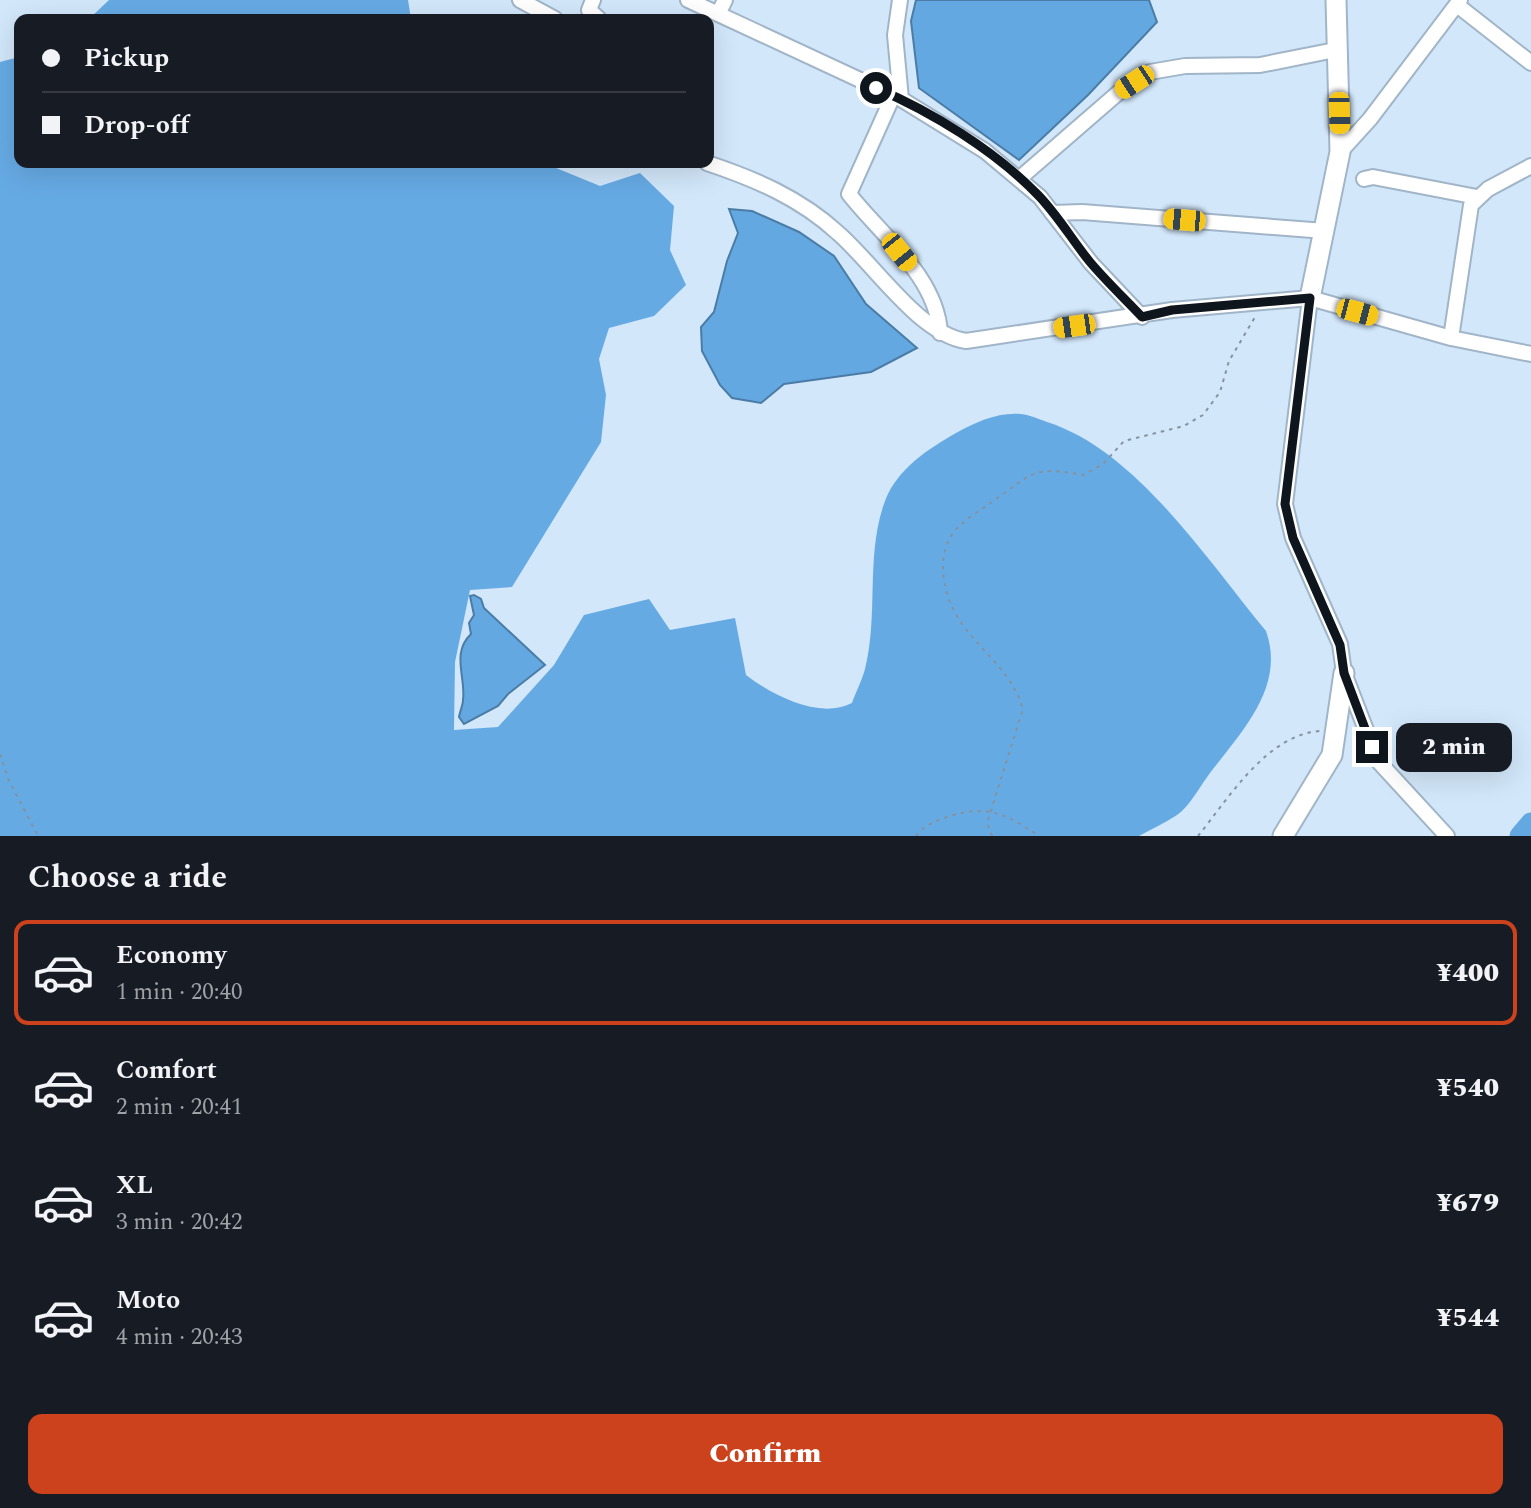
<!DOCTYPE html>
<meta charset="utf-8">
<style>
body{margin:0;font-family:Spectral,serif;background:#242831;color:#f1f3f6;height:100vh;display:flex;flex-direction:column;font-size:26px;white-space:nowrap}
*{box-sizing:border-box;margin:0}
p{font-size:23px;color:#9ea1a6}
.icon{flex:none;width:38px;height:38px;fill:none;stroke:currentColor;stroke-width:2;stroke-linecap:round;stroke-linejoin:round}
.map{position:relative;height:836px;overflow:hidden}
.details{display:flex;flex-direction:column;background:#171b24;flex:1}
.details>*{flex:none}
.guide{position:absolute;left:14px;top:14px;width:700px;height:154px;border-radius:14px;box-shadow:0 7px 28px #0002;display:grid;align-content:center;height:154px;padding:0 28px;background:#171b24}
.end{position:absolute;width:32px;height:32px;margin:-16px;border:9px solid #0e151c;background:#fff;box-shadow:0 0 0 4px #fff}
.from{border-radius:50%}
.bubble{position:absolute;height:49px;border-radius:14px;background:#171b24;box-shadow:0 7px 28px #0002;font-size:23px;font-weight:800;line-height:49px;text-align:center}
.car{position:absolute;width:21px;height:42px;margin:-21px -10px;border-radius:9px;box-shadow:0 0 5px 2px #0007;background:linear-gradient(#f5c518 24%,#345 0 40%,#f5c518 0 76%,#345 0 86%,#f5c518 0)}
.guide b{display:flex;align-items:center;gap:24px;height:66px;font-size:26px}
.guide b+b{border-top:2px solid #363941}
.guide i{width:18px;height:18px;background:#f1f3f6}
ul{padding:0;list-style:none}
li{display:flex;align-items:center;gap:21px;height:105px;margin:0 14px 10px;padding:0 14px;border:4px solid transparent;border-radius:14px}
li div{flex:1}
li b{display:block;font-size:26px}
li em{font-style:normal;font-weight:800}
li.current{border-color:#cb421c}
li>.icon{width:63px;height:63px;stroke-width:1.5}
h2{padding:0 28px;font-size:32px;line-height:84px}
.action{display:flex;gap:14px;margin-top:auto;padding:14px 28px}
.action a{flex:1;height:80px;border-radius:14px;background:#cb421c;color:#fff;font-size:28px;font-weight:800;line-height:80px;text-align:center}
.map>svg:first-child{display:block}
.forest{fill:#66aae4}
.water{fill:#64a8e1;stroke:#4a7ca6;stroke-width:2}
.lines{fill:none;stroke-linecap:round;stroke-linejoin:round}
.river{stroke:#64a8e1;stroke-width:21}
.street-casing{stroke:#a1b5c8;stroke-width:18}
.secondary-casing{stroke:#a1b5c8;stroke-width:23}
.path{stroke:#8493a1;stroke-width:2;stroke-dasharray:3.5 5;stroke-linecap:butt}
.street{stroke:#fff;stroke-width:14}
.secondary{stroke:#fff;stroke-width:19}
.route{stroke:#0e151c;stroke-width:9}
</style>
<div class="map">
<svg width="1531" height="836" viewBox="0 0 1531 836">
<rect width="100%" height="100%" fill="#d2e7fa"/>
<!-- forest -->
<path class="forest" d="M109,0H408L411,19H89Z
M19,57V163H544L600,186L640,173L674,206L670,250L686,285L654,316L609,328L599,359L606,395L601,442L512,587L470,590L455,662L454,730L498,727L554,665L584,615L649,599L670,630L735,618L746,675C772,695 819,720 852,703C856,692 862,680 865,669C879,614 865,555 885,501C897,469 928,449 956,433C976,422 998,412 1021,414C1030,415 1039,419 1047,422C1136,450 1207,560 1266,631C1286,687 1241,732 1210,773C1200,786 1190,806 1177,815C1165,823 1151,829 1139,836H0V62Z"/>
<!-- water -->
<path class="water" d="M916,0H1149L1157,22L1088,95L1019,160L919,88L911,21Z
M729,209L752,211L799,232L834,256L866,304L917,348L871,372L784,384L761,403L732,398L720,385L702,351L701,327L714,312L727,261L738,233Z
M474,595L481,599L484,608L545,665L508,694L498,706L464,724L459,717C460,711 463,705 463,700C466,677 451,653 471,634L469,623L474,615L470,596Z"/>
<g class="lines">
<!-- river -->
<path class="river" d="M1520,836L1531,823"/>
<defs>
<path id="street" d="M520,0L555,19
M593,0L589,10L599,19
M688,0L901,99L985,151L1040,197L1091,263L1142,317
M900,0L895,35L901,99
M1457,5L1531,63
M718,14L725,0
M893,96L849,194C881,235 937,277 940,333
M1340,152L1370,119L1460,0
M707,163C755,179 800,198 838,233C874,264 919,334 966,341L1172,310L1310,298L1451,338L1531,354
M1020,178L1118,93L1150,72L1185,66L1260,65L1335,50
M1364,179L1373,177L1477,197
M1052,213L1082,212L1325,231
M1310,298L1285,504L1293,538L1340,644L1344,673L1378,761L1447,836
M1451,338L1471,205L1488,189L1531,166"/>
<path id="secondary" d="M1310,298L1340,152L1336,0
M1283,836L1332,755L1344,673"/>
</defs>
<!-- street casing -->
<use href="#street" class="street-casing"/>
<!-- secondary casing -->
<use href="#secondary" class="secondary-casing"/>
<!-- path -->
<path class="path" d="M0,754L9,781L38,836
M916,836C924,825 937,820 950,816C988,804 1008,815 1039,836
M992,836L987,823L1023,709C1011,669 979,651 958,618C944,595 936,561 951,536C959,523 979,511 992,502C1032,474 1032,465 1083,475L1103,464L1124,441L1184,426L1203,415L1220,392L1229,361L1255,317
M1198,836C1229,798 1267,734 1321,731"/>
<!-- street -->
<use href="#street" class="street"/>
<!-- secondary -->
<use href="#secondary" class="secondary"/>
</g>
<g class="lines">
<!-- route -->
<path class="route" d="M876,88C932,112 994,150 1037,194C1057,214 1072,240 1090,262C1106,281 1125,299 1142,317L1172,310L1310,298L1285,504L1293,538L1340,645L1344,673L1372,747"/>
</g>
</svg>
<i class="end from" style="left:876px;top:88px"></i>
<i class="end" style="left:1372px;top:747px"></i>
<div class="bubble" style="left:1396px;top:723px;width:116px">2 min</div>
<i class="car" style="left:1134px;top:82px;rotate:237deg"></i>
<i class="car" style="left:1339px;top:113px;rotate:178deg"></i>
<i class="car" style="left:1184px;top:220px;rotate:275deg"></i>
<i class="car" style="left:899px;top:252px;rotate:141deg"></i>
<i class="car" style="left:1357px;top:312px;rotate:105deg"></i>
<i class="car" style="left:1074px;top:326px;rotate:262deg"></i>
<div class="guide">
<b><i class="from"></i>Pickup</b>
<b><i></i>Drop-off</b>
</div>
</div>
<section class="details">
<h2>Choose a ride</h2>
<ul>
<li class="current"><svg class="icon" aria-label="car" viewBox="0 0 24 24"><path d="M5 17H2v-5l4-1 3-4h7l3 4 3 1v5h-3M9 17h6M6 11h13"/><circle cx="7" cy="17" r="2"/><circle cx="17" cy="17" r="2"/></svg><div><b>Economy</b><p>1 min · 20:40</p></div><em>¥400</em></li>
<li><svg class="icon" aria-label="car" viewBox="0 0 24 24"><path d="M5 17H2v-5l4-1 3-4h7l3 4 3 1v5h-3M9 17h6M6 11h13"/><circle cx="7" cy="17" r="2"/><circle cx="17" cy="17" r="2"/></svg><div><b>Comfort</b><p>2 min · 20:41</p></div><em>¥540</em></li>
<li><svg class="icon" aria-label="car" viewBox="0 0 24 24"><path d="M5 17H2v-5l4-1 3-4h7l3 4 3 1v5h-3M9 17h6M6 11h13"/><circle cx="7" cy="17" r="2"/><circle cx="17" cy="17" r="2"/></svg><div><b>XL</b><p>3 min · 20:42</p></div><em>¥679</em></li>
<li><svg class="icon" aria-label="car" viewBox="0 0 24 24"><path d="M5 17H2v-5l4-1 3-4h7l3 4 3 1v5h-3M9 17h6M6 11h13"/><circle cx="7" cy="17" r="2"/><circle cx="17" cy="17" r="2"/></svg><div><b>Moto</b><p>4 min · 20:43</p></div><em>¥544</em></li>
</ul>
<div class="action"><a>Confirm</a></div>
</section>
